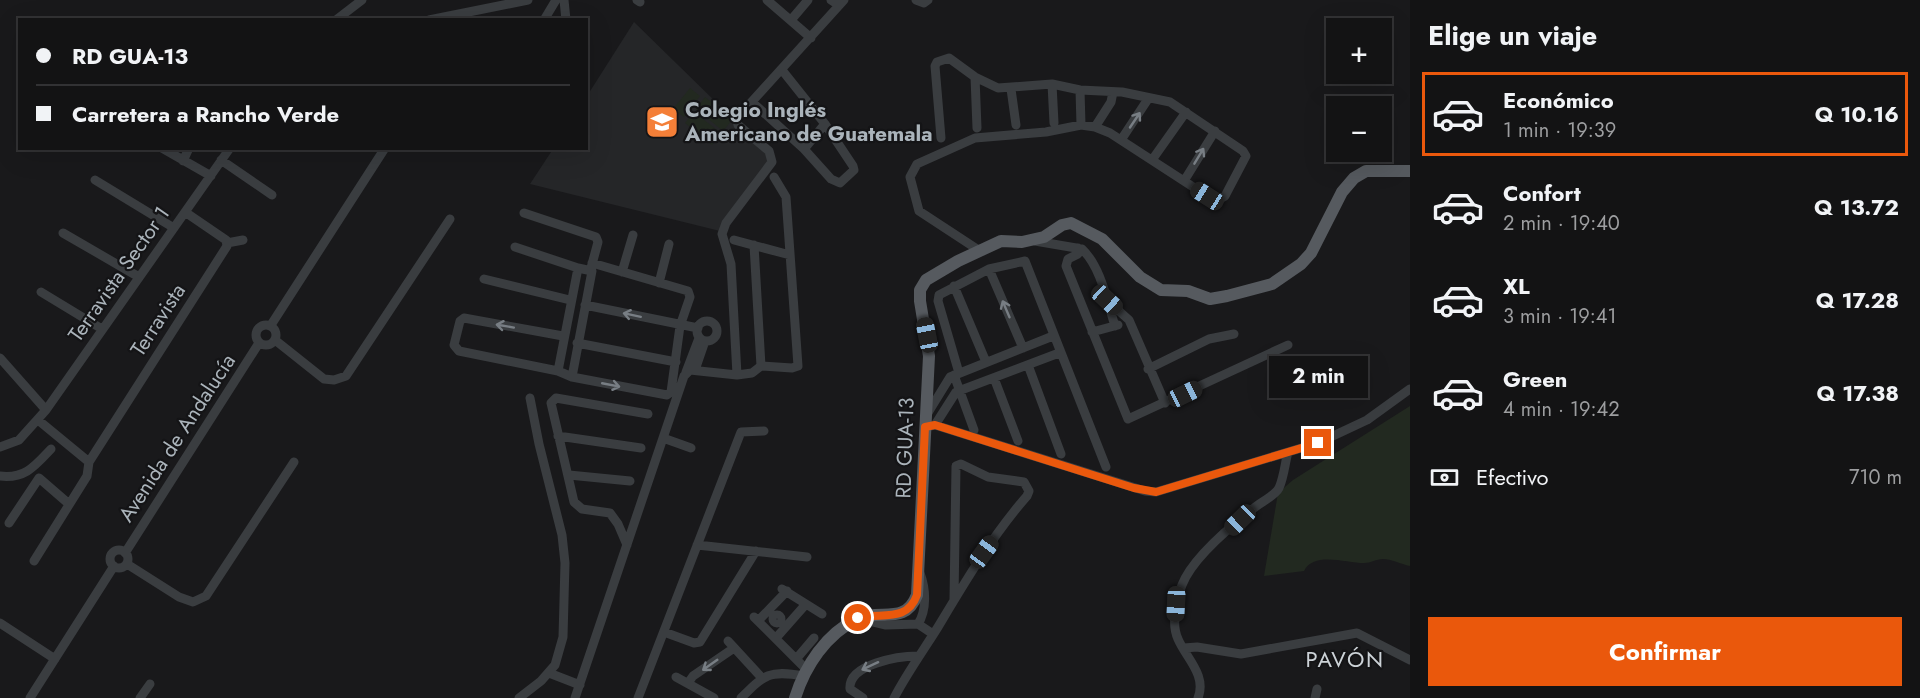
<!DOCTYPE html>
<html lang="es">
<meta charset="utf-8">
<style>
body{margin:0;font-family:Jost,sans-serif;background:#202022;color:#f1f3f6;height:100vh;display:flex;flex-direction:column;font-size:22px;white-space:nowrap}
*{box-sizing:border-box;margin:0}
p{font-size:20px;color:#9d9ea0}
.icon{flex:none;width:33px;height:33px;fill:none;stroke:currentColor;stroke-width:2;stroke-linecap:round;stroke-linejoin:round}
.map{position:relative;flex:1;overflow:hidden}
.sheet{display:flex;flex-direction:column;background:#131314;width:510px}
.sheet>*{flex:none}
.guide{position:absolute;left:18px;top:18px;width:570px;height:132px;border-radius:0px;box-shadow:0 6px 24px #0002,0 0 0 2px #323234;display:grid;align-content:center;height:132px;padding:0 18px;background:#131314}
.buttons{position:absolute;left:1326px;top:18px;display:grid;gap:12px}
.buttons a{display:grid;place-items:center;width:66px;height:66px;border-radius:0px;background:#131314;box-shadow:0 6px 24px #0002,0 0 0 2px #323234;font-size:30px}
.end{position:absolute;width:27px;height:27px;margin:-14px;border:8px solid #ea580c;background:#fff;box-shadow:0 0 0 3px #fff}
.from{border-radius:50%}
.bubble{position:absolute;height:42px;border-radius:0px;background:#131314;box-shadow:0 6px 24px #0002,0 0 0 2px #323234;font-size:20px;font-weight:700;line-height:42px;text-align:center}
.car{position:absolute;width:18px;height:36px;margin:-18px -9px;border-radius:8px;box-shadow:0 0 4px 2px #0007;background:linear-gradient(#222 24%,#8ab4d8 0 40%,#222 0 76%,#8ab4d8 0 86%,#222 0)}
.guide b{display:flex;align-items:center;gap:21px;height:57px;font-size:22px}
.guide b+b{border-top:2px solid #323234}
.guide i{width:15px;height:15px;background:#f1f3f6}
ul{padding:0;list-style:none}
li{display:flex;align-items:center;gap:18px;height:84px;margin:0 12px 9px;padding:0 6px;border:3px solid transparent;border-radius:0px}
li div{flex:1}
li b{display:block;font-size:22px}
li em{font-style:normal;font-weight:700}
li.selected{border-color:#ea580c}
li>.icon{width:54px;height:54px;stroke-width:1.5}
h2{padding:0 18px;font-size:27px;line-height:72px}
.pay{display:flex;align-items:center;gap:15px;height:66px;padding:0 18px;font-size:22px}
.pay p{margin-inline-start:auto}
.cta{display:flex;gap:12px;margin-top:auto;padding:12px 18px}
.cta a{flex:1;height:69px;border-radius:0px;background:#ea580c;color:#fff;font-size:24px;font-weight:700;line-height:69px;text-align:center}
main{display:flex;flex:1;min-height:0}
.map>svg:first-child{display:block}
.built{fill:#252628}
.green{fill:#222920}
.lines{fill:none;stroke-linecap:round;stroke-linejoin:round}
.minor{stroke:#3a3d40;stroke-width:9}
.major{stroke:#565a5f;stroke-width:12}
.oneway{stroke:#787e84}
.route{stroke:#ea580c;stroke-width:8}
.labels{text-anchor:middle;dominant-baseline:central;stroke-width:4.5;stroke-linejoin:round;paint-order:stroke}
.poi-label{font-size:21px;font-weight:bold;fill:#abb4bb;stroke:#141416;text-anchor:start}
.street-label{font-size:21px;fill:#abb4bb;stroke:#141416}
.neighbourhood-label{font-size:22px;letter-spacing:1.5px;fill:#ccd2d7;stroke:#141416}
</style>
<main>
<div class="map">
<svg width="1410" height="698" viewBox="0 0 1410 698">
<rect width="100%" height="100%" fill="#19191b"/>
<!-- built -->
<path class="built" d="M634,22L767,152L770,161L720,231L530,184L553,149L586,148L587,96Z"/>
<!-- green -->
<path class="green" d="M690,88L700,96L684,117L673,109Z
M705,97L733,119L723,131L696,109Z
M694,112L721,133L712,145L685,123Z
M1410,406V566C1401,564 1391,559 1383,559C1376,559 1371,563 1364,563C1347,563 1313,551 1304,571L1264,576L1278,493L1293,480Z"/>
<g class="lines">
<!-- minor -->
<path class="minor" d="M564,0L566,20
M637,0L640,2
M767,0L811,38
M831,0L834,2
M916,0L924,3L928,0
M336,20L362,0
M429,20L528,0
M544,20L556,0
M791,20L808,0
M975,77L977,128
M1052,84L1054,123
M1011,89L1016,125
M1080,90L1081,125
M752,102L804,149L831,179L840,183L854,170L853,166L825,124L782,70
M1095,127L1111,102L1113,92
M941,138L935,66L937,62L949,58L975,77L998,88L1052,84L1080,90L1122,92L1170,102L1243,151L1246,156L1225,196L1218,200L1207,196L1110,133L1095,127L1081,125L1046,132L975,138L917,164L910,177L919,211L980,251
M1121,140L1148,99
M162,148L211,176
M804,149L825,124
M221,160L272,195
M1152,160L1186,112
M183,161L189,148
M95,180L174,228
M1184,181L1215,131
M524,213L596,237L598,242L591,268
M63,233L139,277
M734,240L790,255
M1035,241L1082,249C1101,267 1107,301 1115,326
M227,243L243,240
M754,245L761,366
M515,247L578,268
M1078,248V254L1068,259L1066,266L1128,419L1288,345
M989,269L1023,348
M622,272L633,235
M484,279L570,300
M659,283L669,244
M954,286L986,362
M41,292L102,329
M1109,302L1129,320L1165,403
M585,305L698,328
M697 331a10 10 0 1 1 20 0a10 10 0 1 1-20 0Z
M256 335a10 10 0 1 1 20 0a10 10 0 1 1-20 0Z
M271,325L385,148
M1092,332L1118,325
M563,336L464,318L460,321L454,345L459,351L558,371L572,377L667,395L671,392L680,326L690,297L688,291L592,263
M275,340L324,379L334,380L346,376L450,219
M577,343L676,362
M0,358L46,410
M1028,365L1061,454
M1148,369L1209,339L1234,334
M695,370L705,341
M558,371L578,268L592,271L572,377
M686,372L699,338
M959,373L938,301L939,295L989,269L1025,261L1106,467
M737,375L752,373L761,366L792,368L798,366L786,197L774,177
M954,375L974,430
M994,378L1018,441
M926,416L950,377L1053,336
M38,420L89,462
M935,425L956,392L1059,353
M925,427L935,425L1145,491L1156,492L1318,443L1367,420L1410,389
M558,436L641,448
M663,438L691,448
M0,447L19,440L46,410L230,148
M569,475L630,481
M0,476C25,479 35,466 51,449
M9,523L39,478L69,504
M627,545L618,524L610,513L582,509L574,502L551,403L556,398L648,414
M697,545L807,557
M110 559a9 9 0 1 1 18 0a9 9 0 1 1-18 0Z
M125,553L259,343
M34,561L87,476L89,462L227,246L226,240L185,212
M127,564L179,597L193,602L206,596L294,462
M782,589L822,614
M773 619a4 4 0 1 1 8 0a4 4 0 1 1-8 0Z
M754,617L807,670
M861,619L886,625L918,624L933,634
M758,621L787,591
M0,623L55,659
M918,624C927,610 926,589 920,573
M664,632L694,643L700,642L756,551
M776,638L806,604
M728,641L761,677
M1184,648L1197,647L1241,654L1357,633L1410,660
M797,658L814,638
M549,673L580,685
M676,677L714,698
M688,683L693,676L734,648
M30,698L114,566
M140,698L150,684
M519,698L541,681L555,665L563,637L565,563L562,535L539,444L530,398
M575,698L684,376L690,370L737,375L731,264L722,234L726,223L772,162L769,151L738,125L737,118L844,0
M638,698L741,432L764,431
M741,698C765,674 769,670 804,676
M863,698L850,689C848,664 899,656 918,656
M894,698C907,673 923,651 938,627C965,582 992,536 1027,496L1029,491L1024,482L988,477L961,464L956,466L954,600
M1198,698C1207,675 1186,658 1178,639C1171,624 1176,600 1182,585C1192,559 1231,526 1254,508C1261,502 1275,496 1279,488C1284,477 1285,463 1288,452
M1315,698L1317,689"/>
<!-- major -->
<path class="major" d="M795,698C805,666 826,634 857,619C880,608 905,626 917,595L929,356L920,301V290L926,280L958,261L1001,241L1022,242L1044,237L1062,225L1071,223L1102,239L1140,277L1161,290L1188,291L1210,299L1227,296L1272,284L1301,264L1311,253L1342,192L1354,178L1366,171H1410"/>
</g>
<!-- one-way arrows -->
<defs><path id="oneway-shaft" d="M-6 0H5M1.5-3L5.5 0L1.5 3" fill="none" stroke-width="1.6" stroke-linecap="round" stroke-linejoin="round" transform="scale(1.5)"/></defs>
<g class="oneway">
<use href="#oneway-shaft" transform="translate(1135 120) rotate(-56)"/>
<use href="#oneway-shaft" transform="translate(1199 156) rotate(-59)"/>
<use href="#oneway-shaft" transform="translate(1006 309) rotate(-113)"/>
<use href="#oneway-shaft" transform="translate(632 315) rotate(-168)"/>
<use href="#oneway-shaft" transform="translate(505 326) rotate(-170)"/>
<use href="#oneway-shaft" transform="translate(611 385) rotate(11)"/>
<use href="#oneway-shaft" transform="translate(710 665) rotate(145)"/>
<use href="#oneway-shaft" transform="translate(870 666) rotate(155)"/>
</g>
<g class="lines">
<!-- route -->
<path class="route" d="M858,618C881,612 907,623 917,595L925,427L935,425L1134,488L1156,492L1318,443"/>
</g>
<!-- icons -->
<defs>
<symbol id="school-square" viewBox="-11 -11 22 22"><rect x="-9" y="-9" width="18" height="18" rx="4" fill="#f47f38" stroke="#141416"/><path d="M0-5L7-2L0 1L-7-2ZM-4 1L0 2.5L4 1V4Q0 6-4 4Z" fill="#fff"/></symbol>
</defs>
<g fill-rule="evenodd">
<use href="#school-square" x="643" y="103" width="38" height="38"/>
</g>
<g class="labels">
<!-- poi labels -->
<g class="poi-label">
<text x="685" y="110">Colegio Inglés<tspan x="685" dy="24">Americano de Guatemala</tspan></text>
</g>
<!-- street labels -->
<g class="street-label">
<text transform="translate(119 274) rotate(-55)">Terravista Sector 1</text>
<text transform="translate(158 320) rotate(-57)">Terravista</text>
<text transform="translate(177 438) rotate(-57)">Avenida de Andalucía</text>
<text transform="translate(905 448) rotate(-88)">RD GUA-13</text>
</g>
<!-- neighbourhood labels -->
<g class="neighbourhood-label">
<text x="1345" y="659">PAVÓN</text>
</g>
</g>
</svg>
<div class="buttons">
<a>+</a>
<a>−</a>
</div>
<i class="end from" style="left:858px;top:618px"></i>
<i class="end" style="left:1318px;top:443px"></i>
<div class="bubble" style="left:1269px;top:356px;width:99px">2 min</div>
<i class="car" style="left:1207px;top:196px;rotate:302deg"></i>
<i class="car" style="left:1107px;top:300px;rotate:133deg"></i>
<i class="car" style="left:927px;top:335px;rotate:349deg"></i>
<i class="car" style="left:1185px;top:394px;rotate:64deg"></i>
<i class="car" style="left:1240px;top:520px;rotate:226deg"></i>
<i class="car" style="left:984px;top:552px;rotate:36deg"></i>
<i class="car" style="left:1176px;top:604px;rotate:183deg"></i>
<div class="guide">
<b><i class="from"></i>RD GUA-13</b>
<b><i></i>Carretera a Rancho Verde</b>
</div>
</div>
<section class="sheet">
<h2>Elige un viaje</h2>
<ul>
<li class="selected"><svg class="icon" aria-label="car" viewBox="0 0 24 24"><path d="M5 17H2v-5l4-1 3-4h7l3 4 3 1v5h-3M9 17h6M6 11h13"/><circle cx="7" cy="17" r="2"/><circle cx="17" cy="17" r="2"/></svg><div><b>Económico</b><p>1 min · 19:39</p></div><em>Q 10.16</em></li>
<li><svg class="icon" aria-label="car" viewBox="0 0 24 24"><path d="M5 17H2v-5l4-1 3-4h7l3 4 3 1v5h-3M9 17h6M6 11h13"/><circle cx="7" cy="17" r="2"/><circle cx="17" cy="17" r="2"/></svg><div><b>Confort</b><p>2 min · 19:40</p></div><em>Q 13.72</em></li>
<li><svg class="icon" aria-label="car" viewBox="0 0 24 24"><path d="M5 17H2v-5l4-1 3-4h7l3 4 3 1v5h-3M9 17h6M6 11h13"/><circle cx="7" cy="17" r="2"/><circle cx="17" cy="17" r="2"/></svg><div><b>XL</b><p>3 min · 19:41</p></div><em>Q 17.28</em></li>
<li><svg class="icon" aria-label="car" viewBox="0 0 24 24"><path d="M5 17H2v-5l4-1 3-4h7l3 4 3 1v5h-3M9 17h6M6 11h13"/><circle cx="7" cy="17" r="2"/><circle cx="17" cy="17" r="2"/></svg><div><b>Green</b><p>4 min · 19:42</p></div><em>Q 17.38</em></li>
</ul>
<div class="pay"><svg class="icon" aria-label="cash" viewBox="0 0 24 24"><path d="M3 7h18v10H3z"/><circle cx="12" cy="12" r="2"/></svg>Efectivo<p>710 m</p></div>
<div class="cta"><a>Confirmar</a></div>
</section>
</main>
